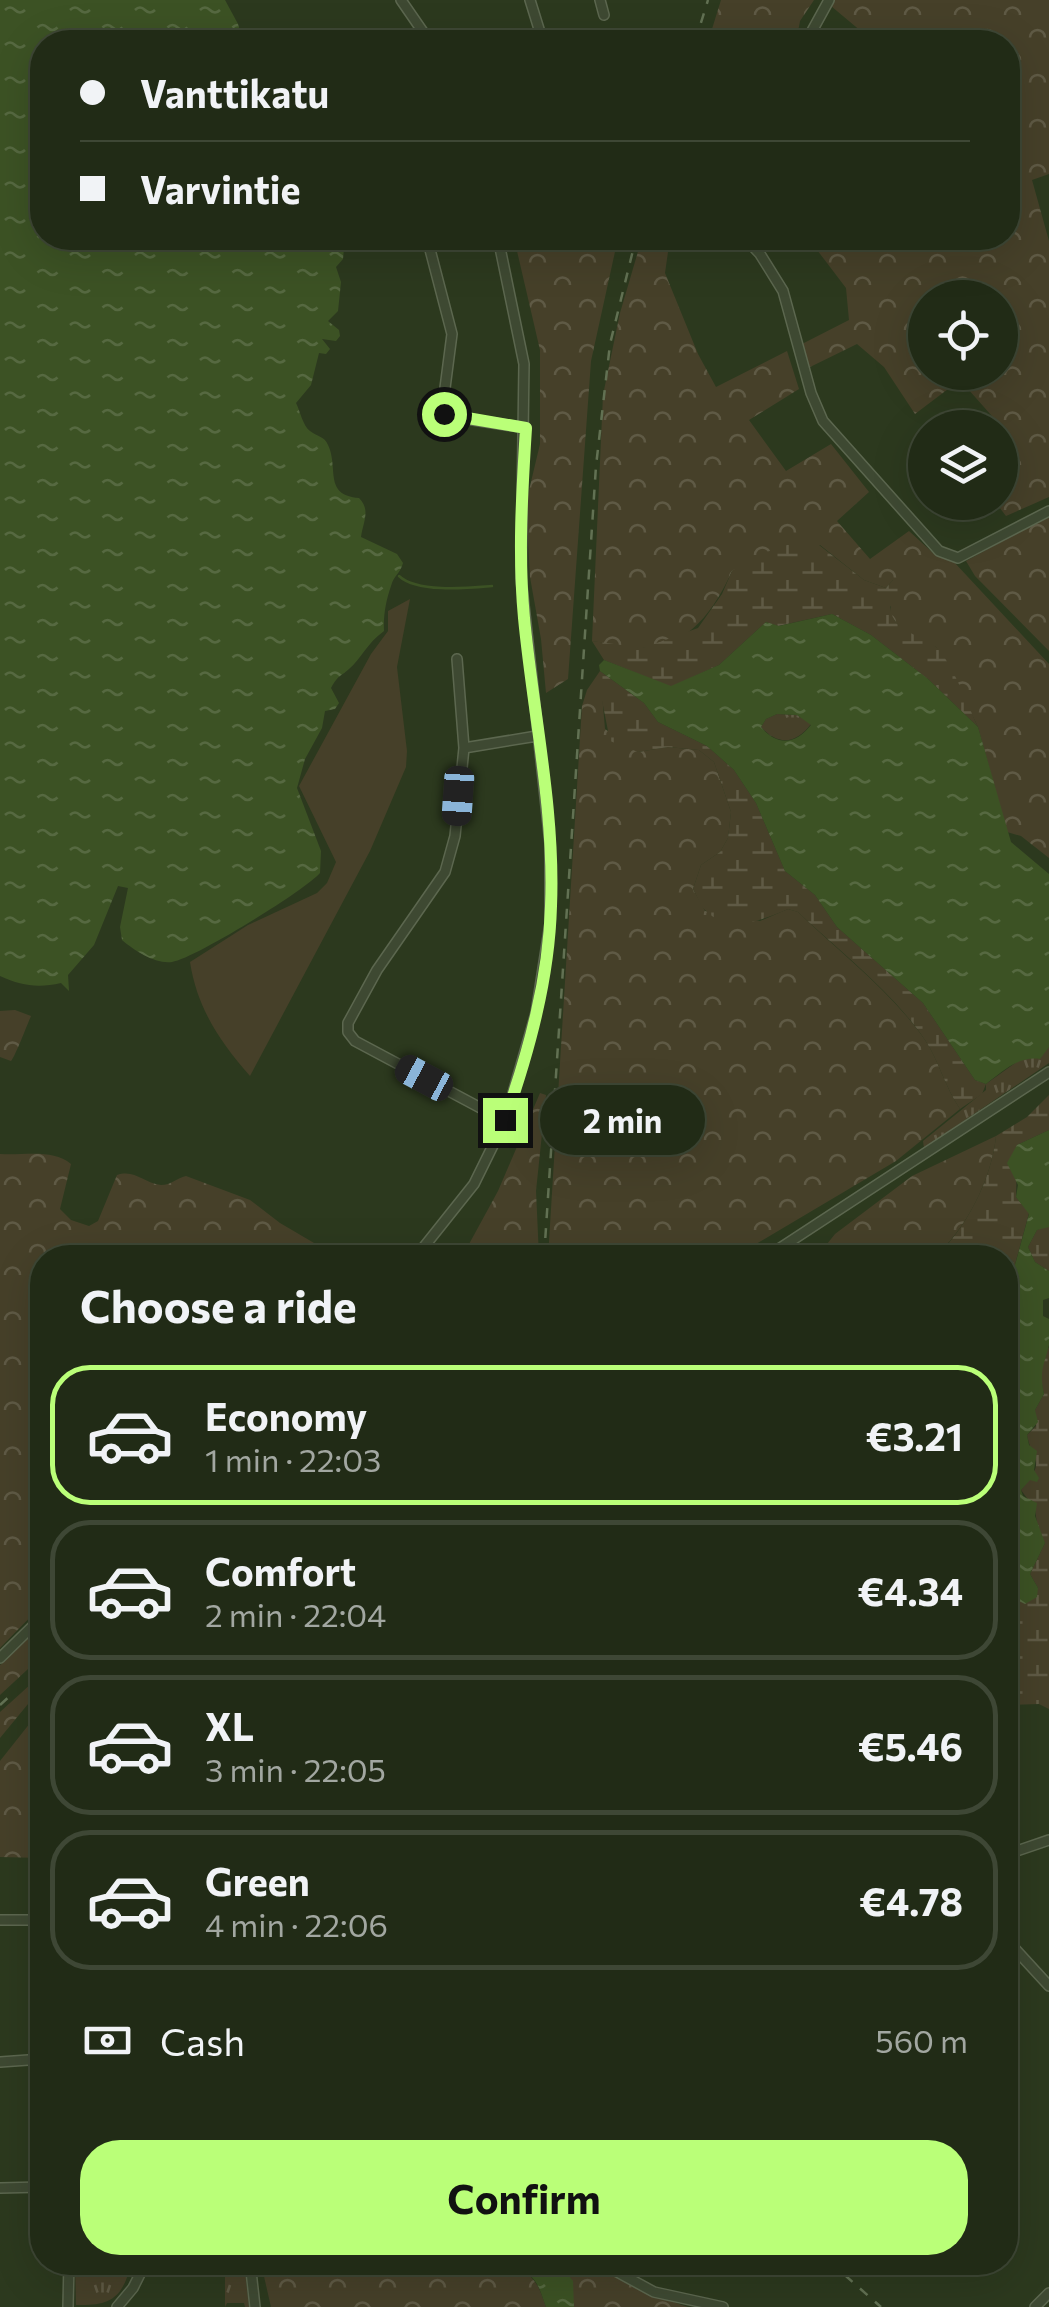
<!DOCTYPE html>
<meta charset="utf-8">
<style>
body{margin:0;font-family:Commissioner,sans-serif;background:#29331f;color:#f1f3f6;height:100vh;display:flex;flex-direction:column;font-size:38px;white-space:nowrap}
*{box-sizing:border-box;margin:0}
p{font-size:32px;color:#a2a7a1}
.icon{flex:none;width:55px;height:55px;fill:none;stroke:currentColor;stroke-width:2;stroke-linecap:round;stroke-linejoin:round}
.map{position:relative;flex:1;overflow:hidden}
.panel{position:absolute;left:30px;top:1245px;width:988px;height:1030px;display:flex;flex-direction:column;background:#212b16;border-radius:40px;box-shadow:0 10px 40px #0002,0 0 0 2px #3e4735}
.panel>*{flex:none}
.banner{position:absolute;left:30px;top:30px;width:990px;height:220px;border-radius:40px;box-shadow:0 10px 40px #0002,0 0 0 2px #3e4735;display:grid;align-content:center;height:220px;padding:0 50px;background:#212b16}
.buttons{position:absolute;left:908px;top:280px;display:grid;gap:20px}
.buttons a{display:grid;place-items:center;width:110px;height:110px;border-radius:50%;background:#212b16;box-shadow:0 10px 40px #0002,0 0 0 2px #3e4735;font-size:50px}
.end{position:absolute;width:45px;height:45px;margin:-22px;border:12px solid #baff78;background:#111;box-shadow:0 0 0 5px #111}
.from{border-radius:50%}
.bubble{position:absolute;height:70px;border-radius:35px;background:#212b16;box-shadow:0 10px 40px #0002,0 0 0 2px #3e4735;font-size:32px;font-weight:700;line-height:70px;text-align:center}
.car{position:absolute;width:30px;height:60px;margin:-30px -15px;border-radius:12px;box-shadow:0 0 8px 2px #0007;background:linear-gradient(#222 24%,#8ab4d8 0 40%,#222 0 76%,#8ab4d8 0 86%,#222 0)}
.banner b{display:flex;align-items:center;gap:35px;height:95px;font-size:38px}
.banner b+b{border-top:2px solid #3e4735}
.banner i{width:25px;height:25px;background:#f1f3f6}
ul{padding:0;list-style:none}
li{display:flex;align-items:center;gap:30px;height:140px;margin:0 20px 15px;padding:0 30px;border:5px solid #3e4735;border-radius:40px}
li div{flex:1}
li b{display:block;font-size:38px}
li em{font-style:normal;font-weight:700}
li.selected{border-color:#baff78}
li>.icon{width:90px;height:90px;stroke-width:1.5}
h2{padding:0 50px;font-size:45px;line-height:120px}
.pay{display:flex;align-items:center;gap:25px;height:110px;padding:0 50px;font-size:38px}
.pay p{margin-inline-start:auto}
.primary-button{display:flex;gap:20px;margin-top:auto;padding:20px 50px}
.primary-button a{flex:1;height:115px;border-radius:40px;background:#baff78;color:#111;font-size:40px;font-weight:700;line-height:115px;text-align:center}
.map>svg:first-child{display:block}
.grass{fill:url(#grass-tufts)}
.forest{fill:url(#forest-crowns);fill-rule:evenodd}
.wetland{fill:url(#wetland-marsh)}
.green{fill:#464029}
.water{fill:url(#water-ripples);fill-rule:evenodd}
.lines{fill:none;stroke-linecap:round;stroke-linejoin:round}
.stream{stroke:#3c5224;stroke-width:2.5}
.street-casing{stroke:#5c674f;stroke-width:12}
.street{stroke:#3e4932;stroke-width:9}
.rail{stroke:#627153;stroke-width:2.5;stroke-dasharray:10 10;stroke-linecap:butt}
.route{stroke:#baff78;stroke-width:12}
</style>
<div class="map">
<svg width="1049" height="2307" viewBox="0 0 1049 2307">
<defs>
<pattern id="grass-tufts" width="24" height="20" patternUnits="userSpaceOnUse" patternTransform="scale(2.5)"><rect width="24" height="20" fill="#464029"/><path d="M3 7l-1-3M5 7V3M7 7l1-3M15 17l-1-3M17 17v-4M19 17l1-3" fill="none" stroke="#5f5a45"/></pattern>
<pattern id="forest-crowns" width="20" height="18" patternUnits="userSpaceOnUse" patternTransform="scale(2.5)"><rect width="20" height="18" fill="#464029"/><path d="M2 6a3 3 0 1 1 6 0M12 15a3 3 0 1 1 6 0" fill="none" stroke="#5f5a45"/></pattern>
<pattern id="wetland-marsh" width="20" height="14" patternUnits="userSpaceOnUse" patternTransform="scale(2.5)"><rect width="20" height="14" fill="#464029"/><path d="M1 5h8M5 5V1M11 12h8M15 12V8" fill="none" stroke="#5f5a45"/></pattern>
<pattern id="water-ripples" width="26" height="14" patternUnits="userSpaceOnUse" patternTransform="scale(2.5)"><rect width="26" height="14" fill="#3c5224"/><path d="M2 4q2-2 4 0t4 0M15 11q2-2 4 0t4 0" fill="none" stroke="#566941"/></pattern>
</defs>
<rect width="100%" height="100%" fill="#2c391e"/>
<!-- grass -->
<path class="grass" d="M777,714L797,715L811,724C796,744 778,746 761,727L766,719Z
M1049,1047V1063L924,1148L923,1141L986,1090V1084L1018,1061Z
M75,2263V2262L131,2263C123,2298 111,2306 76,2305Z
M225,2263H244L249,2307H245L244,2303H227L225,2307Z"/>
<!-- forest -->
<path class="forest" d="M721,0H814L800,21L796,42H708Z
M834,0H1049V174L1032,180L1049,241V497L1006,516L996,503L1000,502V439L1007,433L960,380L915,414L884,367L857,344L808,368L802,344L849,320L846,288L808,238H1008V42H874L831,6ZM925,298H1000V372H925Z
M514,238H618L591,361L568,679L546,693L541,639L530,577L526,503L540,444V350Z
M642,238H670L665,273L698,354L716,387L787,351L799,389L749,420L786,471L831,444L869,492L837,521L870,559L909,531L933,553L954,562L1049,664V858L1021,836L1007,832L978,727L950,669L936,647L903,632L890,614L893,580L886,588L864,580L820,545L732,571C715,609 688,649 640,648C624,648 608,643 592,641L603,395L620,313Z
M1049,516V651L975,576L966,561Z
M600,671L605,729L638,752L668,747L699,750L714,762L731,812L728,838L720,852L701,865L693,889L705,911L760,921L788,909L798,912C840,953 891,991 925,1040C939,1061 945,1087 960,1109L896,1161L734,1257L548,1258L582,706L587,690Z
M15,1010L31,1016C27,1025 15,1057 11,1061L0,1057V1011Z
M540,1093L546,1095L536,1191L539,1257H462L498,1191Z
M996,1136C992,1178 966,1230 934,1257L816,1258L835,1234L912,1176Z
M0,1154C23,1156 52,1148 71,1164L60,1209L71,1220L89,1226L98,1221L117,1175C135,1169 143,1183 161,1185C171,1185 177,1178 186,1176L250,1200L280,1223L314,1243L347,1246L357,1257L42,1258V1605L0,1648Z
M42,1625V1656L0,1695V1665Z
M42,1674V1687L0,1738V1712Z
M42,1708V1858L0,1857V1761Z
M261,2263H517C537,2283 537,2281 546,2307H271Z
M558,2263C597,2262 647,2295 688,2307H574C572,2292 571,2274 558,2263Z"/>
<!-- wetland -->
<path class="wetland" d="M793,543L819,545L864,580L886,588L893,580L900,583L901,592L890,607C894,635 919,632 936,647C952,662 968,706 978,727L928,679L871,635L832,614L778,626L766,622L719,665L671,687L604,660L592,641L643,648L698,628L722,594L732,571L749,558Z
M600,671L644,703L658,722L707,746L734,770L756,803L785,871L815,895L837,927L923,1003L975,1080L986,1084L982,1094L960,1109C945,1087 939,1061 925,1040C892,991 840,952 798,912L788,909C763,920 728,934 705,910C700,906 697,895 693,889L701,865L720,852L728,838L731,812L714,762L699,750L668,747L638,752L610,741L599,685Z
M1049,1095V1130L1017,1145L1016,1197L1029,1213L1005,1301V1258H934C966,1230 992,1178 996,1136L1027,1117Z
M1047,1226L1049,1227V1271L1035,1262L1028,1247L1037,1230Z
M1049,1347V1709L1039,1704L1005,1705V1607L1009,1610L1017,1600L1038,1588L1030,1574L1045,1543L1038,1530L1035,1509L1021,1490C1046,1459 1034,1467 1027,1435L1036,1426L1035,1410L1044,1394C1040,1377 1039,1362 1049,1347Z"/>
<!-- green -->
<path class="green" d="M410,599L397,667L407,751L406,767L370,851L250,1076C220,1042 197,1008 190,962L248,925L317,893L327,883L336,862L299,786L371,654L388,631V611Z"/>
<!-- water -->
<path class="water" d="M0,0H225L238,24L243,42H42V238H345L343,259L336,267L341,282L338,311L328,321L339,330L340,336L336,341L322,339L330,349L326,354L319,353L311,385L296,403C300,411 303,426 310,431C318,437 324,436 328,445C339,468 323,495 359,498C371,510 363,522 361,537L397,554L403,563C400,574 394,575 391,586C386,600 383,616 384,631C367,643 361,659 349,669C339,678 339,674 331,688L339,703L335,709L325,711L322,728L305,759L297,788L321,851L320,873C304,891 194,959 172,962C155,964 135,951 122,940L120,927L128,888L118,886L94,945L68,975L69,991L61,983C38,988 22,986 0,976Z
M832,614L871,635L928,679L978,727L1011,842L1049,874V1047L1040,1059C1018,1056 1003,1071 986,1084L975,1080L923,1003L837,927L815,895L785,871L756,803L734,770L707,746L658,722L644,703L600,671L599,665L604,660L671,686L719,665L766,622L779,626ZM777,714L797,715L811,725C796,744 778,747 761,727L766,719Z
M1049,1130V1227L1037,1230L1028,1247L1035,1262L1049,1271V1298L1043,1300V1316L1049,1319C1049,1327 1049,1337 1049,1345C1044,1366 1039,1370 1044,1394L1035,1410L1038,1422L1027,1435L1029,1445L1037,1451L1034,1470L1039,1478L1037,1482L1030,1480L1021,1490L1023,1496L1037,1503L1035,1516L1045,1543L1030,1574L1038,1588L1037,1597L1025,1604L1017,1600L1009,1610L1005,1607V1301L1029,1214L1016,1197L1018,1185L1007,1163L1017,1145Z
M517,2263H558L573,2281L574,2307H546C536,2279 539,2284 517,2263Z"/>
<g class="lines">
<!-- stream -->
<path class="stream" d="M399,576C417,593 468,588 492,586"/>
<defs>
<path id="street" d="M401,0L430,42
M530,0L543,42
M600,0L604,15
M806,42L829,0
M427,238L452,334L442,411L447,416L526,428
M745,238L760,254L783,291L811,393L823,421L939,551L958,558L1049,511
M457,659L464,748
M505,1121L355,1041L348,1032V1023L377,970L445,872L455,836L464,748L537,736
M415,1258L474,1184L505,1121L536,1013L550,924V843L521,578L524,364L498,238
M765,1258L1049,1072
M0,1658L42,1617
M1005,1855L1049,1840
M0,1920H42
M1005,1938L1049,1986
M0,2062L42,2059
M0,2188L42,2187
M250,2262L255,2307
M599,2262L654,2292L723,2307
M68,2307L69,2262
M117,2307L133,2288L146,2262
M1035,2307L1049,2293"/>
</defs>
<!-- street casing -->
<use href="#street" class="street-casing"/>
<!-- street -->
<use href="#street" class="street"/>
<!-- rail -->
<path class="rail" d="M695,42L708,0
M544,1258L596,466L610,344L636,238
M0,1705L12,1694
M830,2262L881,2307"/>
</g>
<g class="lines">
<!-- route -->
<path class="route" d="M444,414L526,428C522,492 518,554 524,618C533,713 555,810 551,906C549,979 529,1051 505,1120"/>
</g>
</svg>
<div class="buttons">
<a><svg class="icon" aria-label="locate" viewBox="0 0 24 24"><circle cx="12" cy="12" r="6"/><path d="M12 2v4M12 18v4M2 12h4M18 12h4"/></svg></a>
<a><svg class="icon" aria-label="layers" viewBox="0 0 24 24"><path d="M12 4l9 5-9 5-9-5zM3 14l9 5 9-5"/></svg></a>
</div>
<i class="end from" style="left:444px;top:414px"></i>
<i class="end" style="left:505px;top:1120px"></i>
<div class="bubble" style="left:540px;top:1085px;width:165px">2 min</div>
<i class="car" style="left:458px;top:796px;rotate:184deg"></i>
<i class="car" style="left:424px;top:1078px;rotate:298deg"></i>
<div class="banner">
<b><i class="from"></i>Vanttikatu</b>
<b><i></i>Varvintie</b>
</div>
<section class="panel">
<h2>Choose a ride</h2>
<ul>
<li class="selected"><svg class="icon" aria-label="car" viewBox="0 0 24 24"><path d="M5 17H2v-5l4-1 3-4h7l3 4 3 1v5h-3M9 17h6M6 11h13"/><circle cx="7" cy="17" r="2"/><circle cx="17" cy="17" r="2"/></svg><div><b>Economy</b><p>1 min · 22:03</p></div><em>€3.21</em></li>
<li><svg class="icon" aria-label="car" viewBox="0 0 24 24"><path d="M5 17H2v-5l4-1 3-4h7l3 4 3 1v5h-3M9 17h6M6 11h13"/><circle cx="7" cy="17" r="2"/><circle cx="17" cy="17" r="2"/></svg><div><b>Comfort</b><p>2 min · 22:04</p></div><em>€4.34</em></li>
<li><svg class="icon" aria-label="car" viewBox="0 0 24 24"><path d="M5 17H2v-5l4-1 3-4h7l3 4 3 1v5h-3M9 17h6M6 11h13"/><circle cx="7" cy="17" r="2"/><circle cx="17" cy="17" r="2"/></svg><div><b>XL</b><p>3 min · 22:05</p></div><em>€5.46</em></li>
<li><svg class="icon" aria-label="car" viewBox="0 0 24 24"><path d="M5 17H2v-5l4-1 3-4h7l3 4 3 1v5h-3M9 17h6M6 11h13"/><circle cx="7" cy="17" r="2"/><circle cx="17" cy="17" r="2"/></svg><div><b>Green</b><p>4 min · 22:06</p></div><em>€4.78</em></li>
</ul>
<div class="pay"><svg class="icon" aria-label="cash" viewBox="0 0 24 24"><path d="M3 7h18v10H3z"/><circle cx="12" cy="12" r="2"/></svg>Cash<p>560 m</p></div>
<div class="primary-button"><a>Confirm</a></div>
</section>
</div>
